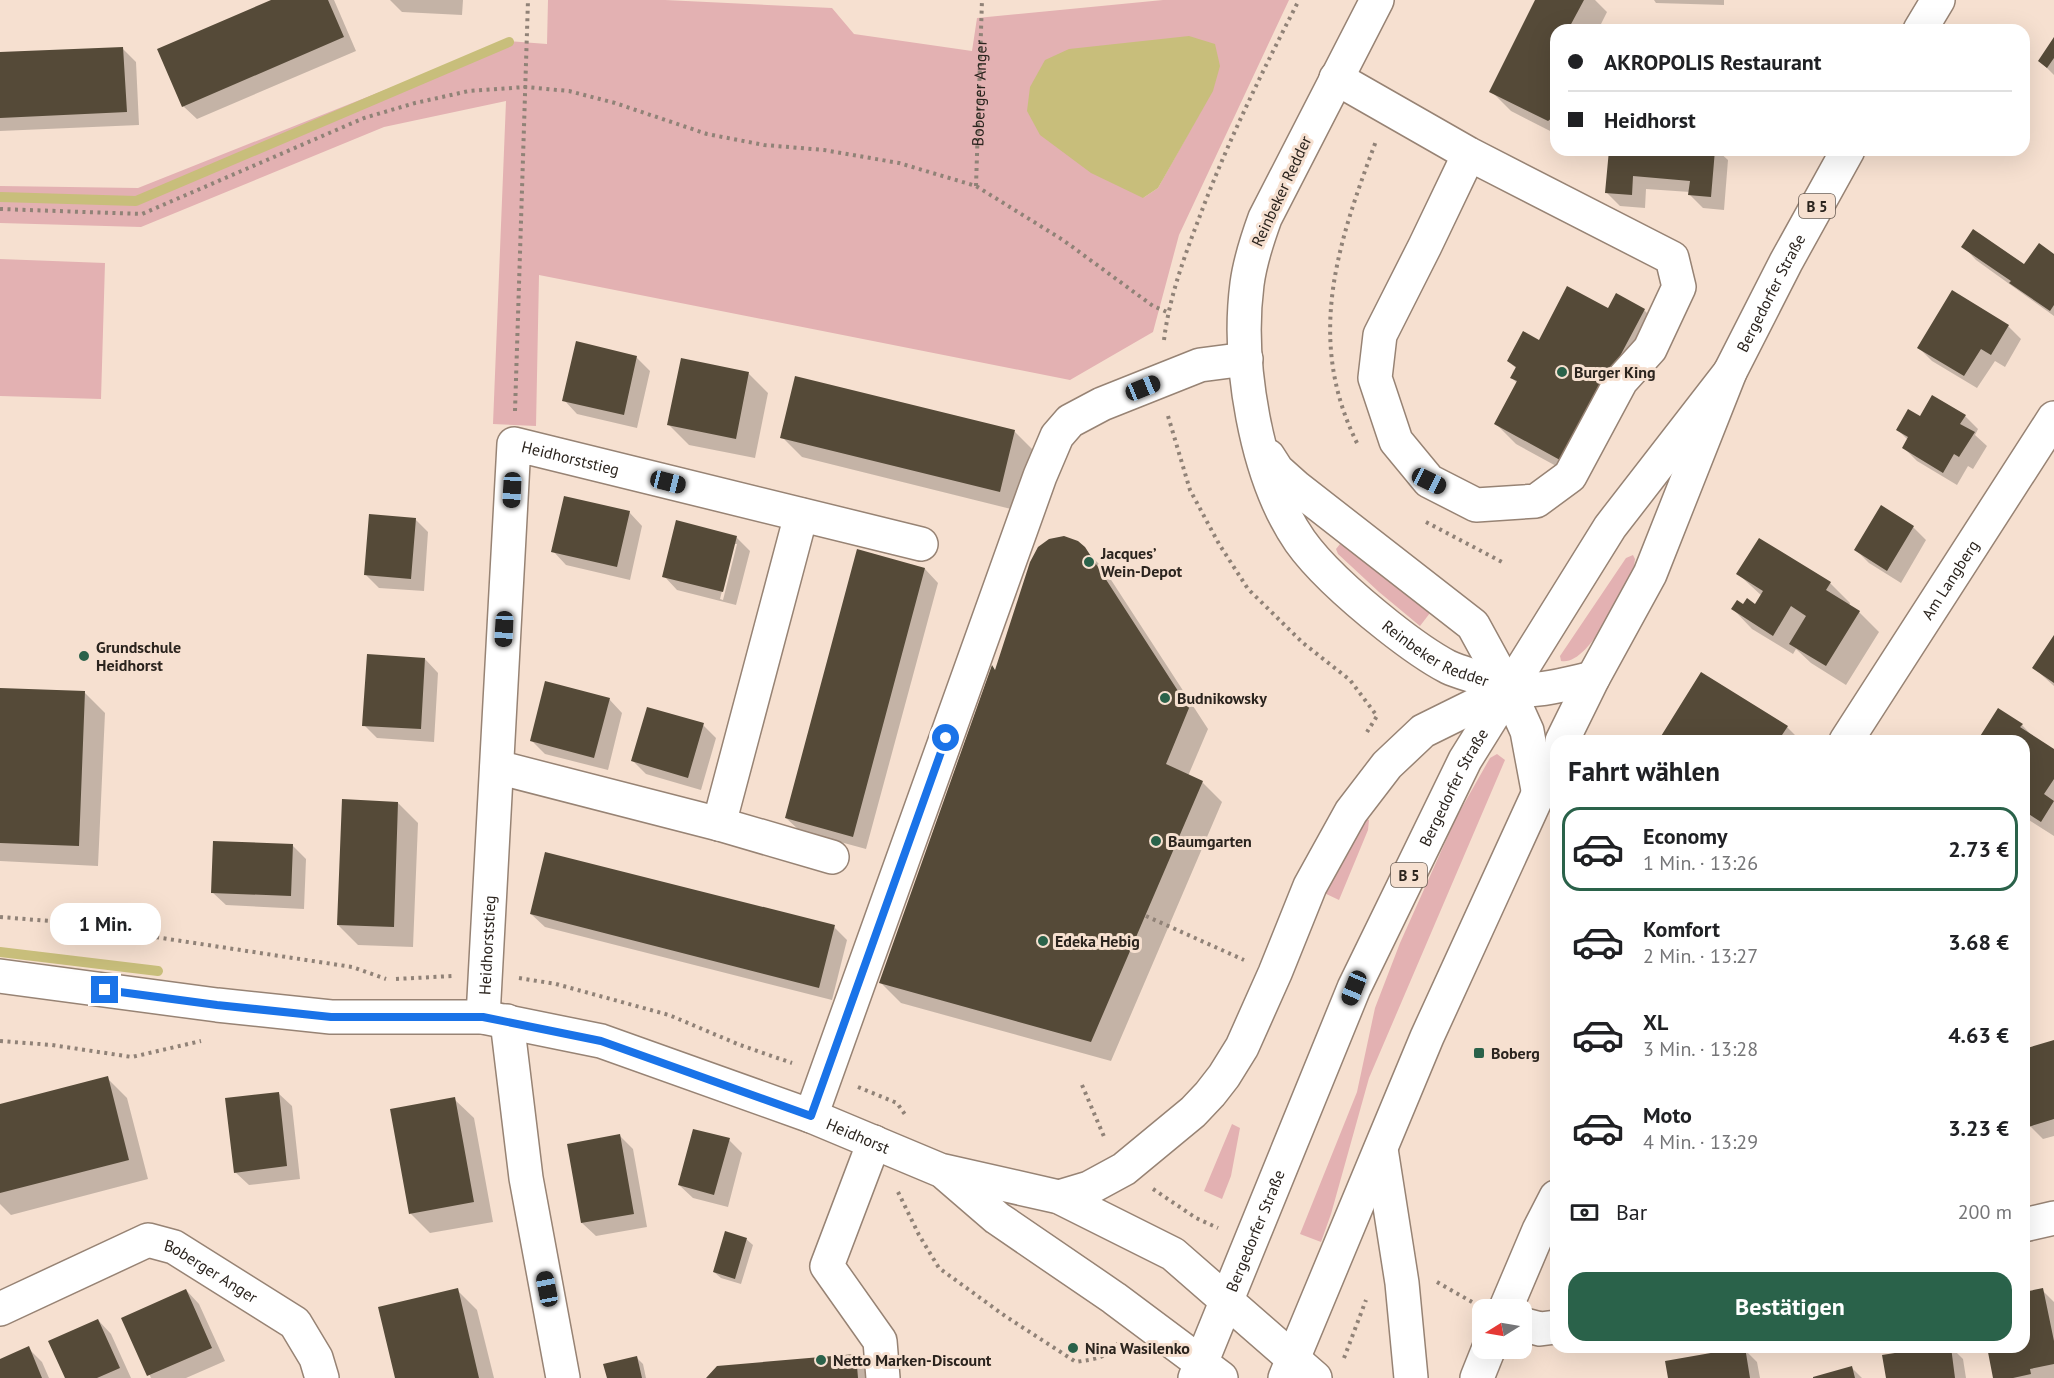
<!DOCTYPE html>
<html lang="de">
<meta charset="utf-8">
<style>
body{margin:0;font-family:"PT Sans",sans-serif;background:#f2f2f2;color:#202124;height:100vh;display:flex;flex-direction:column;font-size:22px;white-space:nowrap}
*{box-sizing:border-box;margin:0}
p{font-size:20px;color:#757577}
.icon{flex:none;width:33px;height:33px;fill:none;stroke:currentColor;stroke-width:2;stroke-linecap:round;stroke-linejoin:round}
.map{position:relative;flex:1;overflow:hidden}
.side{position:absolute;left:1550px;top:735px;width:480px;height:618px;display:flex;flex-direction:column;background:#fff;border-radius:18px;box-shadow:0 6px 24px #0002}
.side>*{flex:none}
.banner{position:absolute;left:1550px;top:24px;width:480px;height:132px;border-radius:18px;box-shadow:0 6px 24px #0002;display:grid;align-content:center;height:132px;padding:0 18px;background:#fff}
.needle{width:39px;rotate:259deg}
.buttons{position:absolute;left:1472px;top:1299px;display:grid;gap:12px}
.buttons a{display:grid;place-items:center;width:60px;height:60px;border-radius:12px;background:#fff;box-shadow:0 6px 24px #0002;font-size:30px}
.end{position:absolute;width:27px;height:27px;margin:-14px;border:8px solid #1a73e8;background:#fff;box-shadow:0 0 0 3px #fff}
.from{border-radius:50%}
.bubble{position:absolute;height:42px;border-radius:18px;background:#fff;box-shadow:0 6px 24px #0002;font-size:20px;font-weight:600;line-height:42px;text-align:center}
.car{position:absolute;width:18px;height:36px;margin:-18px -9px;border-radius:8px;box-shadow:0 0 4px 2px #0007;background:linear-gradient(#222 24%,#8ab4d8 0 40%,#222 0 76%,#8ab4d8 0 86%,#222 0)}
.banner b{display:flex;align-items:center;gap:21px;height:57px;font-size:22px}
.banner b+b{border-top:2px solid #e0e0e0}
.banner i{width:15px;height:15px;background:#202124}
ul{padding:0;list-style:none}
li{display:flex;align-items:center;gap:18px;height:84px;margin:0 12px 9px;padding:0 6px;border:3px solid transparent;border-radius:18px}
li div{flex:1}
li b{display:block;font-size:22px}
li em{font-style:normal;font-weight:600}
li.current{border-color:#2a624a}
li>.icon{width:54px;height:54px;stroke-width:1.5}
h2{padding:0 18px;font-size:27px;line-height:72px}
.pay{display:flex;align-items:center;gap:15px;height:66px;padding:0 18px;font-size:22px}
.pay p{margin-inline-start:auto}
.button{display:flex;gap:12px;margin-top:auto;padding:12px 18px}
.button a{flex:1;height:69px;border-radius:18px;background:#2a624a;color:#fff;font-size:24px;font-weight:600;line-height:69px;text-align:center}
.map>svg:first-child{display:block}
.green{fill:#e3b1b2;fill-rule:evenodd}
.water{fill:#c8be7b}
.shadow{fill:#0003;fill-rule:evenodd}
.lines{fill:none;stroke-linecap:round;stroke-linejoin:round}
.stream{stroke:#c8be7b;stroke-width:10}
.building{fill:#554a38}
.minor-casing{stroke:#978374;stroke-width:36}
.major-casing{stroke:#978374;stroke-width:36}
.path{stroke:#908277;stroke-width:4;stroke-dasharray:3 4.5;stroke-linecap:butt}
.minor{stroke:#fff;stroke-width:33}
.major{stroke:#fff;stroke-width:33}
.route{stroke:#1a73e8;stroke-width:8}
.poi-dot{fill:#2a624a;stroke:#f6e0d0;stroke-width:2}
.labels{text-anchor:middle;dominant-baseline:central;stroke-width:6;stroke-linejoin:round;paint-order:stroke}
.shield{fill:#f6e0d0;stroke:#685c53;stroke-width:1.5}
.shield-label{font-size:15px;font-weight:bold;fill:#2b241e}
.street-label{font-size:16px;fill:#2b241e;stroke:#f6e0d0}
.poi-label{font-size:16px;font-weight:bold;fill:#2b241e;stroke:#f6e0d0;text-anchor:start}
</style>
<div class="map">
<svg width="2054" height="1378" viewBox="0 0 2054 1378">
<rect width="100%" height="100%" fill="#f6e0d0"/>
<!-- green -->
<path class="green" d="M548,0H665L832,8L854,34L972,51L977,18L1163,0H1289L1179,235L1153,332L1070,380L539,275L536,426L493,424L506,101L384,127L141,227L0,223V186L138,188L508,41L547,44ZM1212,91L1158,188L1143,198Z
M0,259L105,263L101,399L0,396Z
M1340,544H1344L1430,613L1420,626L1379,592L1338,554L1336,549Z
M1633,555L1635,559L1634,567C1624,588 1589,667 1561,661L1560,656L1626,558Z
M1497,754L1505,760L1369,1078L1331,1214L1321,1242L1300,1234L1357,1092L1375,1008L1400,943L1456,818L1486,765L1490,758Z
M1365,818L1369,820L1368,830L1339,900L1320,891Z
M1232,1124L1240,1128L1231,1176L1222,1199L1204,1191Z"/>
<!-- water -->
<path class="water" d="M1189,36L1215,44L1220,66L1213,91L1158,188L1143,198L1091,173L1040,135L1027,111L1030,87L1045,60L1069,49Z"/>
<!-- shadow -->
<path class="shadow" d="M275,0H334L356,51L197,119L183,106Z
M390,0H463L462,15L402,12Z
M1537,0H1595L1607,12L1598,30H1556V134L1511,111L1491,91Z
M1654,0H1724V5L1656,3Z
M2054,39V75L2040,61Z
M123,49L136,62L139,125L0,131V54Z
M1610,150H1717L1728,160L1724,210L1703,208L1690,195V192L1646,189L1645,208L1620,206L1607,193Z
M1963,246L2025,266L2054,256V316L1976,260Z
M1608,310H1644L1664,330L1580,479L1516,444L1496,424L1517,383L1512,378L1517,369L1508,361L1539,342Z
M2008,326L2021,339L2005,367L1995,361L1977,388L1932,361L1919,348Z
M636,357L650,371L637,428L577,414L564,400Z
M748,373L768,393L755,458L689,445L669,425Z
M1965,416L1978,429L1975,435L1987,446L1973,469L1968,466L1957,485L1917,461L1904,448L1908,440L1898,430L1920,419Z
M1014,431L1034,451L1019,511L802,457L782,437Z
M629,512L642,526L630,580L566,565L553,551Z
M415,519L428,532L424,591L379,588L366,575Z
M1913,527L1926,540L1901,583L1869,563L1856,550Z
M736,537L750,551L736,605L677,590L664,576ZM734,544H737L723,600L720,599Z
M1077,542L1104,569L1208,729L1188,776L1202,782L1222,802L1111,1061L901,1003L881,983L996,671Z
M858,551L925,569L938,583L866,849L800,831L786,818Z
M1738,574L1830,583L1850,603L1849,606L1859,612L1879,632L1846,685L1811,663L1796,649L1793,654L1752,629L1733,609L1743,606H1756L1762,596Z
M2054,638V686L2034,668Z
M425,659L438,673L434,742L377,738L364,725Z
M0,689L85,693L105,713L98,866L0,861Z
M609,699L622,713L608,770L545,754L532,741Z
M703,725L716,738L701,790L646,774L633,761Z
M2022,725L2037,741L2054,751V836L2024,817V741H1979Z
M1787,727L1801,741H1660Z
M1946,737L1953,741H1944Z
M398,803L418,823L413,947L358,945L338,925Z
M293,846L306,859L304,909L226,905L212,892Z
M531,914L834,927L847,940L832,1000L545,927Z
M2054,1042V1136L2043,1139L2030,1126L2024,1103V1051Z
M107,1078L127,1098L148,1179L11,1215L0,1204V1106Z
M278,1093L292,1106L300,1179L249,1185L235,1172Z
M454,1099L474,1118L493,1222L430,1233L411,1214Z
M620,1136L633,1149L647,1227L596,1236L582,1223Z
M729,1140L742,1153L728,1207L693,1198L679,1185Z
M746,1239L753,1245L741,1284L721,1278L714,1272Z
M186,1290L199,1304L225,1361L186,1378H151L123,1318Z
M457,1290L477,1310L494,1378H397Z
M2042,1290L2054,1302V1378H1995L1988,1347H2024V1294Z
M98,1320L111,1334L131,1378H66Z
M1943,1347H1951L1963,1359L1966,1378H1887Z
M28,1348L42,1362L49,1378H0V1361Z
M1744,1349L1757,1362L1760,1378H1670Z
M855,1356L875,1378H708Z
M636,1357L643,1364L646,1378H608Z
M1852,1368L1862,1378H1816Z"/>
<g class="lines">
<!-- stream -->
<path class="stream" d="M0,197L136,201L509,42
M0,952L158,971"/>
</g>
<!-- building -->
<path class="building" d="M271,0H328L344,37L182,107L157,49Z
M1535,0H1584L1570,26L1578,30H1556V115L1548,121L1489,92Z
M2054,37V58L2047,68L2038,61Z
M123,47L127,112L0,118V52Z
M1609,150H1715L1711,197L1688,195L1690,181L1633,176L1632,195L1605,193Z
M1973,229L2024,264L2039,243L2054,254V305L2050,311L2009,283L2011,281L1961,247Z
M1567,286L1608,308L1616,293L1645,309L1593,407L1560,460L1494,424L1517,381L1510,378L1516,367L1507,361L1523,331L1539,340Z
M1952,290L2009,325L1991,355L1981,349L1964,376L1917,348Z
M576,341L637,356L624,415L562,401Z
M681,358L749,372L736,439L667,425Z
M795,376L1015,430L1000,492L780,438Z
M1932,395L1966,415L1960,424L1975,432L1959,457L1954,454L1943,473L1902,448L1908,437L1896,430L1908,409L1920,416Z
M564,496L630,511L617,567L551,552Z
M1881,505L1914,526L1887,571L1854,550Z
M369,514L416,518L411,579L364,575Z
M676,520L737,536L723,592L662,577Z
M1064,536L1078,541L1085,547L1189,708L1166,764L1203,781L1091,1042L879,983L992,665L995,670L1030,562L1038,547L1049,539Z
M1759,538L1831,582L1826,590L1860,611L1826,666L1789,644L1806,616L1791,606L1773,636L1731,609L1737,600L1743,604L1747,598L1755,604L1763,591L1736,574Z
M857,549L925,568L853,837L785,818Z
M2054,635V683L2032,668Z
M367,654L425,658L421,729L362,726Z
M1701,672L1788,726L1778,741H1658Z
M545,681L610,698L594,758L530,741Z
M0,688L85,691L79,846L0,843Z
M647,707L704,723L688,778L631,761Z
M1998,708L2023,724L2020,727L2054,749V779L2044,794L2054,801L2041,822L2024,811V741H1977Z
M342,799L398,802L394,927L337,925Z
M213,841L293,844L291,896L211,893Z
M545,852L835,925L819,988L530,914Z
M2054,1040V1119L2028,1127L2024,1109V1049Z
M108,1076L129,1160L0,1193V1104Z
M279,1092L287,1166L234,1173L225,1098Z
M455,1097L474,1202L409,1214L390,1109Z
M693,1129L730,1138L714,1195L678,1185Z
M620,1134L634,1214L581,1223L567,1144Z
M725,1231L747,1238L735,1279L713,1272Z
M458,1288L479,1378H395L378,1307Z
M2043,1288L2054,1341V1364L2030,1369L2031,1374L2013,1378H1993L1987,1347H2024V1292Z
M186,1289L212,1348L147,1376L121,1318Z
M98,1319L120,1368L97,1378H65L48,1341Z
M29,1346L42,1378H0V1359Z
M1745,1347L1750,1378H1668L1665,1361Z
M1933,1347H1951L1955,1378H1886L1882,1355Z
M856,1354L858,1378H706L717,1366Z
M637,1356L642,1378H607L603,1364Z
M1852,1366L1855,1378H1813V1377Z"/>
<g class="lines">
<defs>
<g id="minor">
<path d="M1336,78L1469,154L1672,258L1679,287L1650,349L1621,381L1570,476L1536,501L1476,505L1429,481L1396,441L1375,378L1380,335L1425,246L1469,154"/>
<path id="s2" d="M1846,741L2054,418"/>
<path d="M497,767L719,824L832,857"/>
<path d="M719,824L801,515"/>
<path id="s3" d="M0,976L217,1005L331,1017H483L601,1041L811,1116L940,1170L1059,1197L1173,1254L1315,1378"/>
<path id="s4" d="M483,1017L514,444L921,544"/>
<path d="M507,1021L526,1178L563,1378"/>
<path d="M811,1116L1040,476L1057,436L1070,421L1102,404L1200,365L1246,359"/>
<path d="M874,1142L827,1266L880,1341L883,1378"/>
<path d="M1381,1149L1402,1283L1411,1378"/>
<path d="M946,1174L997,1218L1114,1298L1221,1378"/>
<path d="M1059,1197L1089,1188L1124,1169L1193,1112L1210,1094L1224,1076L1242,1047L1275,973L1310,886L1351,812L1387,765L1423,731L1508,689"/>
<path d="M2024,1225L2054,1218"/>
<path id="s5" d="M0,1309L148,1240L174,1247L295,1323L316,1358L322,1378"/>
<path d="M1505,1310L1539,1230L1556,1197"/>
<path d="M1521,1324L1540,1329L1556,1327"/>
<path d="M1477,1378L1489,1348"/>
</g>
<g id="major">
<path id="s6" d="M1377,0L1265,218C1257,240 1250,261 1247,284C1237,361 1255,476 1300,541C1322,572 1359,603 1388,626C1407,641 1427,656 1448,667C1459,672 1471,675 1482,679C1491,682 1500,687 1508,689C1536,693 1566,684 1593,678"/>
<path d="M1920,30L1938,0"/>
<path d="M1268,456L1277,470L1296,487L1473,625L1508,689L1527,731L1538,790"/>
<path id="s7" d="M1562,741L1593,678L1650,574L1730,372L1786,262L1848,150"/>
<path id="s8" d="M1195,1378L1354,988L1465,760L1610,527L1730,372"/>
<path d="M1285,1378L1427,1037L1556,755"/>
</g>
</defs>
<!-- minor casing -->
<use href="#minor" class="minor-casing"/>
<!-- major casing -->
<use href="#major" class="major-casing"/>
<!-- path -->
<g class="path">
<path id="s1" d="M976,186L982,0"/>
<path d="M0,209L142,214L364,118L415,103L469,91L525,87L569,91L615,103L707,134L764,145L824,150L899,163L976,186L1063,240L1153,306L1167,312"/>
<path d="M1164,340C1169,299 1183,260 1198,221C1226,145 1262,72 1299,0"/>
<path d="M515,411L528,0"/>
<path d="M1168,416L1190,490L1219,544L1248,589L1303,643L1350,680L1377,716L1367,732"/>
<path d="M1357,443C1305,338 1338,243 1376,141"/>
<path d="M1426,522L1502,562"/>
<path d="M1146,916L1244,960"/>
<path d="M0,917L50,921L352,967L386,979"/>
<path d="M519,978L556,984L669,1015L740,1045L792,1063"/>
<path d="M396,979L452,976"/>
<path d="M0,1041L52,1045L132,1057L201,1041"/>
<path d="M1082,1085L1105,1139"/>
<path d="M858,1087L897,1103L906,1116"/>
<path d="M1153,1189L1196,1218L1218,1228"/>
<path d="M898,1192L919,1235L939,1268L1005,1316L1076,1362C1093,1359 1108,1359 1118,1343"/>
<path d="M1437,1282L1472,1302"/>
<path d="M1344,1358L1366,1300"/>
</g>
<!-- minor -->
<use href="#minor" class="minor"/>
<!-- major -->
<use href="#major" class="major"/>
</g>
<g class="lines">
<!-- route -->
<path class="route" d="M105,990L217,1005L331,1017H483L601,1041L811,1116L946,738"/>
</g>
<!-- markers -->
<g class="poi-dot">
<circle cx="1562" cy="372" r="6"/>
<circle cx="1089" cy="562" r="6"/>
<circle cx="84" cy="656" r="6"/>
<circle cx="1165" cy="698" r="6"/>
<circle cx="1156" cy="841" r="6"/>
<circle cx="1043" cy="941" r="6"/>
<rect x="1473" y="1047" width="12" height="12" rx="3"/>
<circle cx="1073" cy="1348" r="6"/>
<circle cx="821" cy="1360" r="6"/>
</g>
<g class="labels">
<!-- shield labels -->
<g class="shield">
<rect x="1799" y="194" width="36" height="24" rx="4.5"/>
<rect x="1391" y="863" width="36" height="24" rx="4.5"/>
</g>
<g class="shield-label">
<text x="1817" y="206">B 5</text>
<text x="1409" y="875">B 5</text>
</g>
<!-- street labels -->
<g class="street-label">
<text stroke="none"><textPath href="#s1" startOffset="93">Boberger Anger</textPath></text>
<text transform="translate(1281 191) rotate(-65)">Reinbeker Redder</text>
<text stroke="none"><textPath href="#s7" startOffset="495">Bergedorfer Straße</textPath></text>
<text stroke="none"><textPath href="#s4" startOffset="632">Heidhorststieg</textPath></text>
<text stroke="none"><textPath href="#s2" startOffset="192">Am Langberg</textPath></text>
<text stroke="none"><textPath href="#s6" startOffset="759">Reinbeker Redder</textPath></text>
<text stroke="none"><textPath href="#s8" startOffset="645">Bergedorfer Straße</textPath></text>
<text stroke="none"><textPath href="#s4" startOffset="72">Heidhorststieg</textPath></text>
<text stroke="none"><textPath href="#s3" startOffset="880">Heidhorst</textPath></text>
<text stroke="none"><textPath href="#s8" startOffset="159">Bergedorfer Straße</textPath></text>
<text stroke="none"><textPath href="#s5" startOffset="234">Boberger Anger</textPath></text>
</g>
<!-- poi labels -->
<g class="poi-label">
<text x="1574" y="372">Burger King</text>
<text x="1101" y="553">Jacques’<tspan x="1101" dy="18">Wein-Depot</tspan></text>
<text x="96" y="647">Grundschule<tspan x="96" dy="18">Heidhorst</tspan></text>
<text x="1177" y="698">Budnikowsky</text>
<text x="1168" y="841">Baumgarten</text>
<text x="1055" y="941">Edeka Hebig</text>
<text x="1491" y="1053">Boberg</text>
<text x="1085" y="1348">Nina Wasilenko</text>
<text x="833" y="1360">Netto Marken-Discount</text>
</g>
</g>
</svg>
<div class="buttons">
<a><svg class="needle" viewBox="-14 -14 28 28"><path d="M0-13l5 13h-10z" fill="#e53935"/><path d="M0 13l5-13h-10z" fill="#757577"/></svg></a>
</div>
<i class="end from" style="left:946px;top:738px"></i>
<i class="end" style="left:105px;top:990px"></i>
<div class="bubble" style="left:50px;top:903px;width:111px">1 Min.</div>
<i class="car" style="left:1143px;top:388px;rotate:68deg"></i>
<i class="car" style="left:1429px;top:481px;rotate:116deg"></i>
<i class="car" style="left:668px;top:482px;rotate:104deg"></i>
<i class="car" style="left:512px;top:490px;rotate:183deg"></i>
<i class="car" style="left:504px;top:629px;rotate:183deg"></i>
<i class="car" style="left:1354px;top:988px;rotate:202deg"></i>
<i class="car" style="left:547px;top:1289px;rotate:349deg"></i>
<div class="banner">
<b><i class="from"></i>AKROPOLIS Restaurant</b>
<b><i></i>Heidhorst</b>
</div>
<section class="side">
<h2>Fahrt wählen</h2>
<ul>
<li class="current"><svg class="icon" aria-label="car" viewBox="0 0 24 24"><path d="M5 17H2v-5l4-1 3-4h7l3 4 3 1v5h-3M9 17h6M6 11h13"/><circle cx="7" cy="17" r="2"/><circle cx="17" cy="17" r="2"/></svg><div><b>Economy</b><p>1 Min. · 13:26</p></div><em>2.73 €</em></li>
<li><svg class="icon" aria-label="car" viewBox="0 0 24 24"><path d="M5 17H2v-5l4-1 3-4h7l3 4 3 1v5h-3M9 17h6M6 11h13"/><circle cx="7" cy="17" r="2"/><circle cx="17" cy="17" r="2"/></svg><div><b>Komfort</b><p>2 Min. · 13:27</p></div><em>3.68 €</em></li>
<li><svg class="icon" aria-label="car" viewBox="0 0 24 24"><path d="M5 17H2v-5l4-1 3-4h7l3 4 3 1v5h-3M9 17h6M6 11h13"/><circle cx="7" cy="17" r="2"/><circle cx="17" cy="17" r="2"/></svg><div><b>XL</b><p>3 Min. · 13:28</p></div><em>4.63 €</em></li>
<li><svg class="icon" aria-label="car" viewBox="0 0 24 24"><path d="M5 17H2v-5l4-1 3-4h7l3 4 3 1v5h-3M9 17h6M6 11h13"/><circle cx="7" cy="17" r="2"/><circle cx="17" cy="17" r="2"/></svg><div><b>Moto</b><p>4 Min. · 13:29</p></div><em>3.23 €</em></li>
</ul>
<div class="pay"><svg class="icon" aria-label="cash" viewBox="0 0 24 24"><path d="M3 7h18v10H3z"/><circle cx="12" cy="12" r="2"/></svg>Bar<p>200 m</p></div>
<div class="button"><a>Bestätigen</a></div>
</section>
</div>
